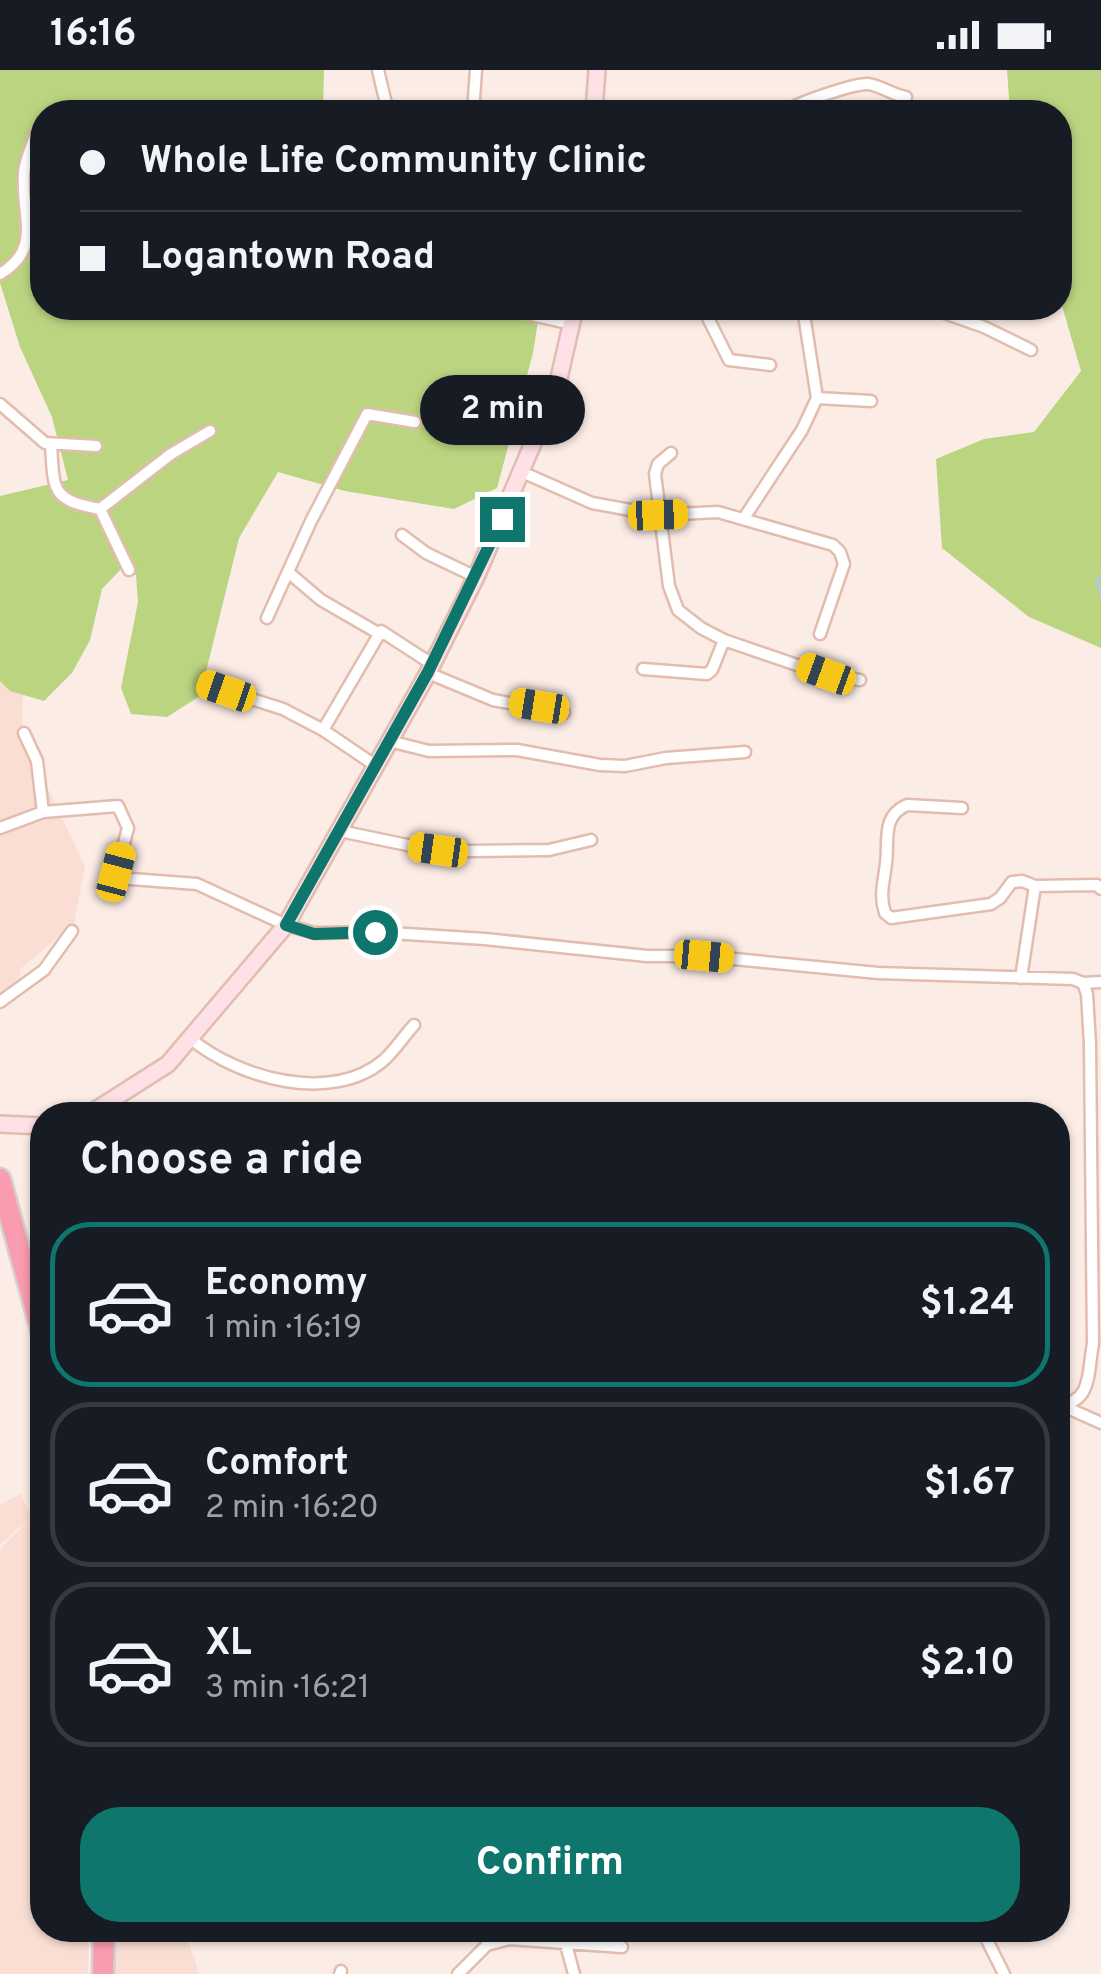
<!DOCTYPE html>
<meta charset="utf-8">
<style>
body{margin:0;font-family:Overpass,sans-serif;background:#20242c;color:#f1f3f6;height:100vh;display:flex;flex-direction:column;font-size:38px;white-space:nowrap}
*{box-sizing:border-box;margin:0}
p{font-size:32px;color:#9ea1a6}
.icon{flex:none;width:55px;height:55px;fill:none;stroke:currentColor;stroke-width:2;stroke-linecap:round;stroke-linejoin:round}
.map{position:relative;flex:1;overflow:hidden}
.drawer{position:absolute;left:30px;top:1032px;width:1040px;height:840px;display:flex;flex-direction:column;background:#171b24;border-radius:40px;box-shadow:0 2px 8px #0004}
.drawer>*{flex:none}
.guide{position:absolute;left:30px;top:30px;width:1042px;height:220px;border-radius:40px;box-shadow:0 2px 8px #0004;display:grid;align-content:center;height:220px;padding:0 50px;background:#171b24}
.end{position:absolute;width:45px;height:45px;margin:-22px;border:12px solid #0f766e;background:#fff;box-shadow:0 0 0 5px #fff}
.from{border-radius:50%}
.bubble{position:absolute;height:70px;border-radius:35px;background:#171b24;box-shadow:0 2px 8px #0004;font-size:32px;font-weight:700;line-height:70px;text-align:center}
.car{position:absolute;width:30px;height:60px;margin:-30px -15px;border-radius:12px;box-shadow:0 0 8px 2px #0007;background:linear-gradient(#f5c518 24%,#345 0 40%,#f5c518 0 76%,#345 0 86%,#f5c518 0)}
.guide b{display:flex;align-items:center;gap:35px;height:95px;font-size:38px}
.guide b+b{border-top:2px solid #363941}
.guide i{width:25px;height:25px;background:#f1f3f6}
ul{padding:0;list-style:none}
li{display:flex;align-items:center;gap:30px;height:165px;margin:0 20px 15px;padding:0 30px;border:5px solid #363941;border-radius:40px}
li div{flex:1}
li b{display:block;font-size:38px}
li em{font-style:normal;font-weight:700}
li.current{border-color:#0f766e}
li>.icon{width:90px;height:90px;stroke-width:1.5}
h2{padding:0 50px;font-size:45px;line-height:120px}
.action{display:flex;gap:20px;margin-top:auto;padding:20px 50px}
.action a{flex:1;height:115px;border-radius:40px;background:#0f766e;color:#fff;font-size:40px;font-weight:700;line-height:115px;text-align:center}
.status{display:flex;justify-content:space-between;align-items:center;height:70px;padding:0 50px;background:#171b24;direction:ltr}
.status svg{height:28px;fill:currentColor}
.map>svg:first-child{display:block}
.built{fill:#faded3}
.green{fill:#bad480}
.lines{fill:none;stroke-linecap:round;stroke-linejoin:round}
.stream{stroke:#b0c7f4;stroke-width:2.5}
.street-casing{stroke:#e2bdaf;stroke-width:15}
.secondary-casing{stroke:#e2bdaf;stroke-width:20}
.highway-casing{stroke:#d3d0cf;stroke-width:25}
.street{stroke:#fff;stroke-width:10}
.secondary{stroke:#fde1e7;stroke-width:15}
.highway{stroke:#f99caf;stroke-width:20}
.route{stroke:#0f766e;stroke-width:12}
</style>
<div class="status"><b>16:16</b><svg viewBox="0 0 49 12"><path d="M0 12V9h3v3zM5 12V6h3v6zM10 12V3h3v9zM15 12V0h3v12zM26 1h20v11H26zM47 4h2v5h-2z"/></svg></div>
<div class="map">
<svg width="1101" height="1904" viewBox="0 0 1101 1904">
<rect width="100%" height="100%" fill="#fcece6"/>
<!-- built -->
<path class="built" d="M0,599L23,604L22,665L85,796L74,854L20,899L19,917L0,928Z
M20,1424L32,1447L42,1442V1860H89L88,1904H0V1479L29,1450L0,1474V1435Z
M109,1860H185L199,1904H109Z"/>
<!-- green -->
<path class="green" d="M0,0H324L323,42H42V238H540L533,283L497,418L454,439L345,421L278,402L239,468L200,626L167,647L131,644L121,618L138,532L136,505L123,497L102,519L90,570L72,603L44,631L10,621L0,611V426L68,410L52,347L20,277L0,213Z
M1007,0H1101V578L1029,547L942,478L936,389L984,369L1034,362L1081,301L1060,229V42H1010Z"/>
<g class="lines">
<!-- stream -->
<path class="stream" d="M1101,506L1097,511L1101,524"/>
<defs>
<path id="street" d="M378,0L388,42
M473,42L476,0
M785,42C793,34 855,13 868,14C880,15 892,25 906,27
M0,204C43,178 21,147 24,104C25,89 33,73 38,59
M517,238L528,244L572,254
M703,238L729,290L770,295
M803,238L817,328
M930,238L984,257L1031,280
M0,334L45,373L96,376
M51,375C54,421 51,430 100,439L171,384L210,361
M671,383L658,394L655,404L669,516L678,540L701,558L724,570L826,605L860,610
M522,402L592,433L658,445L718,442L833,475L840,482L844,494L820,564
M100,439L129,500
M744,448L802,360L817,328L871,331
M402,465L426,483L476,507
M288,502L321,530L378,563
M267,548L311,451L367,344L415,352
M643,599L707,604L712,600L724,570
M428,603L493,630L564,643
M207,615L283,639L323,660L376,696
M323,660L381,561L432,594
M24,663L37,691L43,742
M389,671L429,681L517,680L600,695L625,696L666,688L745,682
M962,738L907,735C881,746 889,771 886,793C884,812 879,825 885,843L891,848L991,834L1000,828L1012,812L1022,811L1035,816
M0,758L43,742L118,736L128,758L116,803L118,808L197,814L286,855L315,863L375,862L485,869L647,886H704L878,903L1073,909L1083,913L1087,924L1090,974L1093,1274C1087,1304 1093,1331 1058,1336
M340,761L412,776L468,781L549,780L591,770
M1021,908L1035,816L1097,815L1101,819
M1083,913L1101,912
M0,932L44,900L72,861
M191,969C238,1008 332,1035 384,990C395,980 404,966 414,955
M1063,1336L1101,1353
M562,1860L574,1904
M982,1860L1004,1904
M340,1904L341,1901
M458,1904L487,1875L509,1869L622,1877"/>
<path id="secondary" d="M594,42L597,0
M88,1045L168,994L286,855L428,603L476,507L557,317L575,238
M0,1054L42,1056"/>
<path id="highway" d="M0,1109L42,1263
M103,1904L104,1860"/>
</defs>
<!-- street casing -->
<use href="#street" class="street-casing"/>
<!-- secondary casing -->
<use href="#secondary" class="secondary-casing"/>
<!-- highway casing -->
<use href="#highway" class="highway-casing"/>
<!-- street -->
<use href="#street" class="street"/>
<!-- secondary -->
<use href="#secondary" class="secondary"/>
<!-- highway -->
<use href="#highway" class="highway"/>
</g>
<g class="lines">
<!-- route -->
<path class="route" d="M375,862L314,864L286,855L428,602L502,449"/>
</g>
</svg>
<i class="end from" style="left:375px;top:862px"></i>
<i class="end" style="left:502px;top:449px"></i>
<div class="bubble" style="left:420px;top:305px;width:165px">2 min</div>
<i class="car" style="left:658px;top:445px;rotate:88deg"></i>
<i class="car" style="left:826px;top:604px;rotate:290deg"></i>
<i class="car" style="left:226px;top:621px;rotate:289deg"></i>
<i class="car" style="left:539px;top:636px;rotate:279deg"></i>
<i class="car" style="left:438px;top:780px;rotate:278deg"></i>
<i class="car" style="left:116px;top:802px;rotate:15deg"></i>
<i class="car" style="left:704px;top:886px;rotate:95deg"></i>
<div class="guide">
<b><i class="from"></i>Whole Life Community Clinic</b>
<b><i></i>Logantown Road</b>
</div>
<section class="drawer">
<h2>Choose a ride</h2>
<ul>
<li class="current"><svg class="icon" aria-label="car" viewBox="0 0 24 24"><path d="M5 17H2v-5l4-1 3-4h7l3 4 3 1v5h-3M9 17h6M6 11h13"/><circle cx="7" cy="17" r="2"/><circle cx="17" cy="17" r="2"/></svg><div><b>Economy</b><p>1 min · 16:19</p></div><em>$1.24</em></li>
<li><svg class="icon" aria-label="car" viewBox="0 0 24 24"><path d="M5 17H2v-5l4-1 3-4h7l3 4 3 1v5h-3M9 17h6M6 11h13"/><circle cx="7" cy="17" r="2"/><circle cx="17" cy="17" r="2"/></svg><div><b>Comfort</b><p>2 min · 16:20</p></div><em>$1.67</em></li>
<li><svg class="icon" aria-label="car" viewBox="0 0 24 24"><path d="M5 17H2v-5l4-1 3-4h7l3 4 3 1v5h-3M9 17h6M6 11h13"/><circle cx="7" cy="17" r="2"/><circle cx="17" cy="17" r="2"/></svg><div><b>XL</b><p>3 min · 16:21</p></div><em>$2.10</em></li>
</ul>
<div class="action"><a>Confirm</a></div>
</section>
</div>
